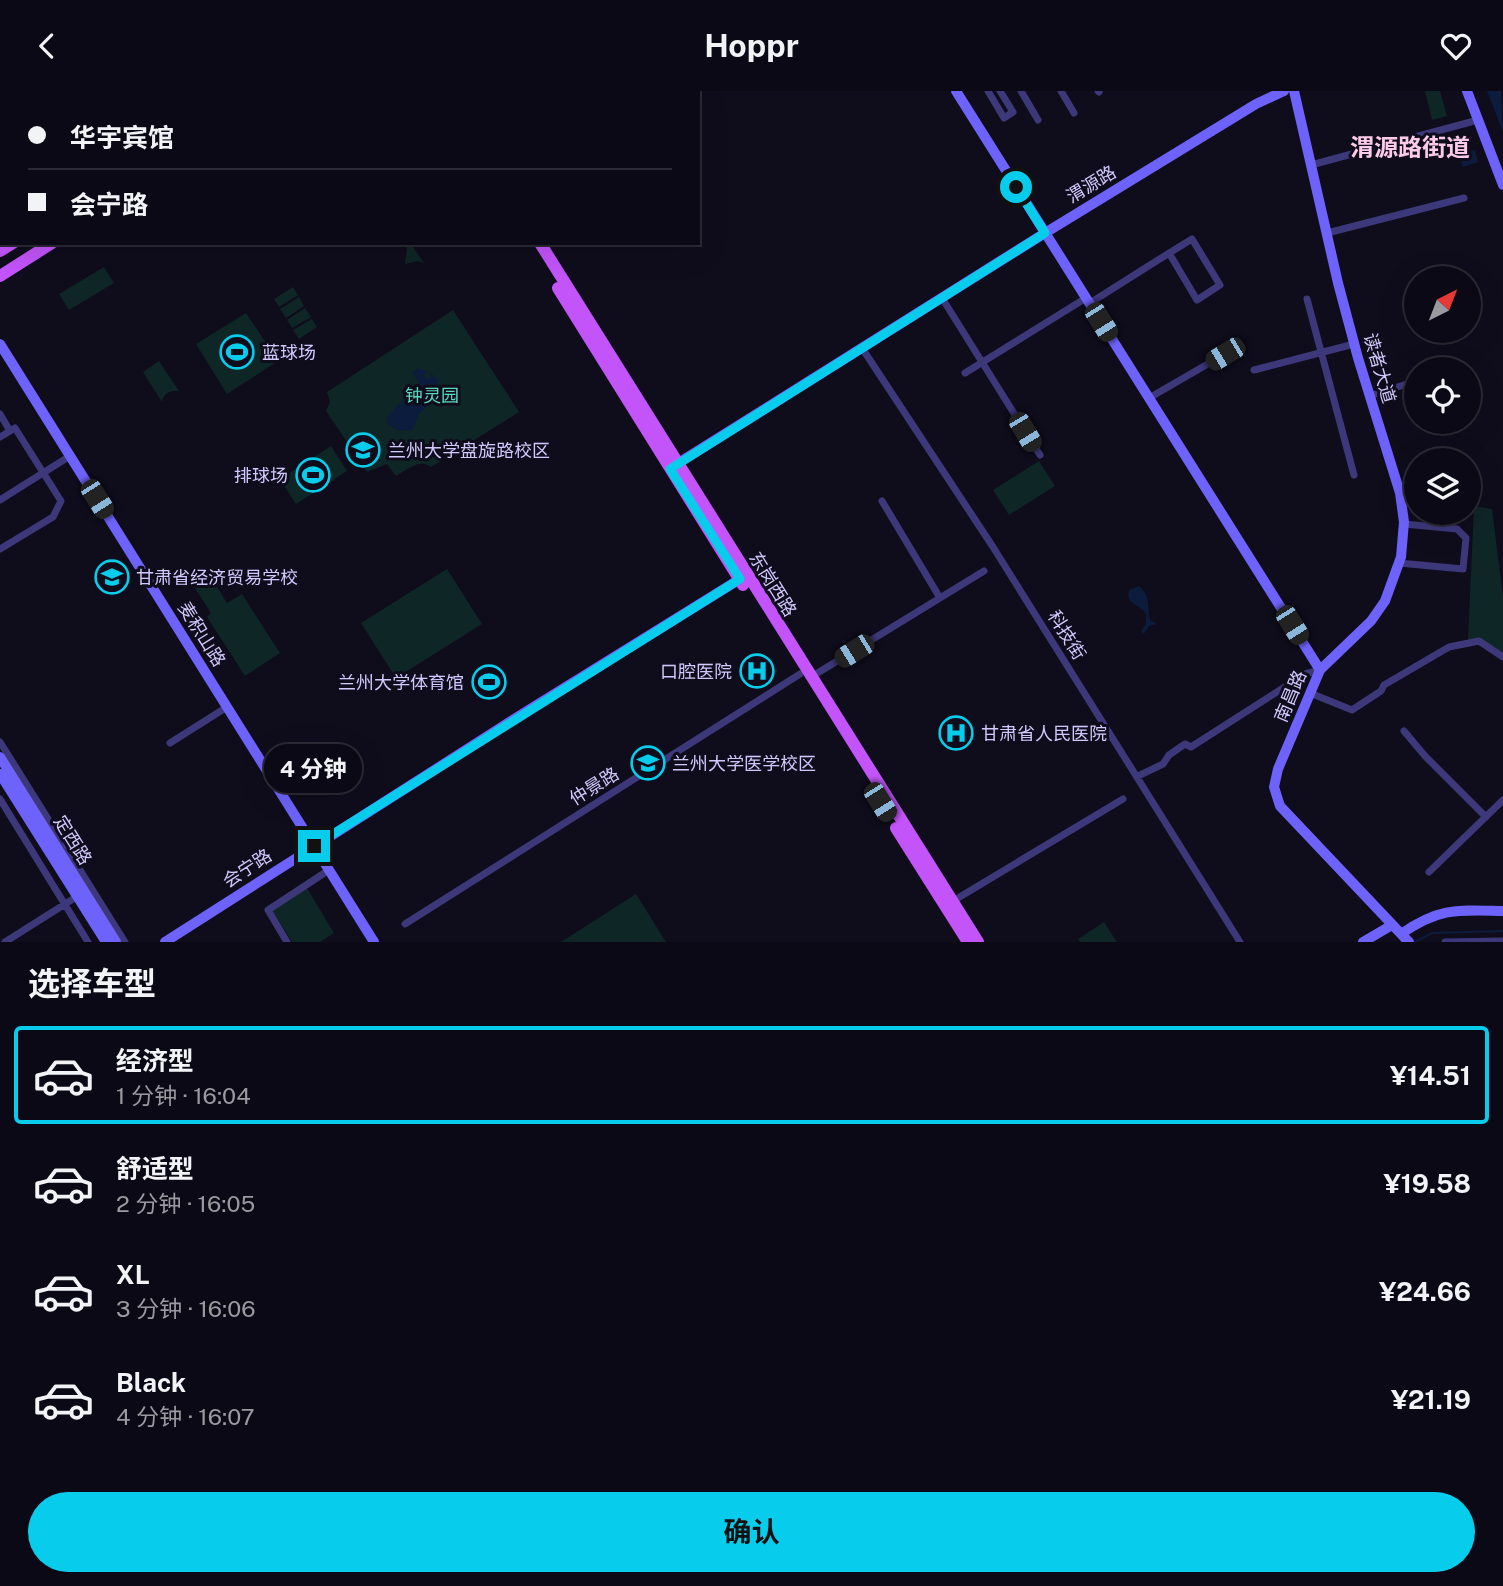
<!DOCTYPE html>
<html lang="zh">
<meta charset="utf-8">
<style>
body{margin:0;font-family:"Public Sans","Noto Sans SC",sans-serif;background:#191722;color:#f1f3f6;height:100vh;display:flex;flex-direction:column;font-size:26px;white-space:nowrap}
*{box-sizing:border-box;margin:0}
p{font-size:23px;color:#9a9aa0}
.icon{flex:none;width:38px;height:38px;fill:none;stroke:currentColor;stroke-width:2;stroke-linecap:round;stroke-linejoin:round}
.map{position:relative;height:851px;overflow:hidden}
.panel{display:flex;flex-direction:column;background:#0b0915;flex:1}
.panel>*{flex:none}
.guide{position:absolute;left:0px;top:0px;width:700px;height:154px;box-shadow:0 7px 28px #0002,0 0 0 2px #2b2a34;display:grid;align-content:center;height:154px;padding:0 28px;background:#0b0915}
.needle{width:46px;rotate:42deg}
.tools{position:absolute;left:1404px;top:175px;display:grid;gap:14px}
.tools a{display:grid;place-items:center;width:77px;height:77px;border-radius:50%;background:#0b0915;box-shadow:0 7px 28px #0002,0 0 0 2px #2b2a34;font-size:35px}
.end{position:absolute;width:32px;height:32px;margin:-16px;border:9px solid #07cceb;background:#111;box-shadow:0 0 0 4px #111}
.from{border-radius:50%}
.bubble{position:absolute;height:49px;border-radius:24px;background:#0b0915;box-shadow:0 7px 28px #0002,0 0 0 2px #2b2a34;font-size:23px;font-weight:700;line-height:49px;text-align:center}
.car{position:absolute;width:21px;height:42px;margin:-21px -10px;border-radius:9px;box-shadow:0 0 5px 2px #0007;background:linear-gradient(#222 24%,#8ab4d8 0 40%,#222 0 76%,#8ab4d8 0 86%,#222 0)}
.guide b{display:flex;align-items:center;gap:24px;height:66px;font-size:26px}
.guide b+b{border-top:2px solid #2b2a34}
.guide i{width:18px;height:18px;background:#f1f3f6}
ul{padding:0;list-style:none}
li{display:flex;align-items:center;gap:21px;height:98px;margin:0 14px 10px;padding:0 14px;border:4px solid transparent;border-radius:7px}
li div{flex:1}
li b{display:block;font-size:26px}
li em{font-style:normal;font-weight:700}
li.on{border-color:#07cceb}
li>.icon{width:63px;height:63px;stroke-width:1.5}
h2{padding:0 28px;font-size:32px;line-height:84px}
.primary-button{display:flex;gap:14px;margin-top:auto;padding:14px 28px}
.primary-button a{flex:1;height:80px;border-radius:42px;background:#07cceb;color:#111;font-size:28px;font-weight:700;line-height:80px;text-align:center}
header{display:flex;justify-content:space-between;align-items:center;height:91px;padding:0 28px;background:#0b0915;font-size:32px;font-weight:700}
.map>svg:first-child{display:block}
.green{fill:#0f2626}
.water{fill:#0c1c3c}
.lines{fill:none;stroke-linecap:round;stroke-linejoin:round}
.stream{stroke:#0c1c3c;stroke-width:2}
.street{stroke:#3d387a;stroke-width:7}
.secondary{stroke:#6d63fa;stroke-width:10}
.primary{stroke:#c254fa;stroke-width:12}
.secondary-bridge{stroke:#6d63fa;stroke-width:10}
.route{stroke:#07cceb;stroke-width:9}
.labels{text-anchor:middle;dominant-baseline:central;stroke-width:6;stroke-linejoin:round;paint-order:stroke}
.street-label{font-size:18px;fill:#d1c9fd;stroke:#0f0c1c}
.poi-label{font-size:18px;fill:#d1c9fd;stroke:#0f0c1c;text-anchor:start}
.park-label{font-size:18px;fill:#59dabe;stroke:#0f0c1c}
.district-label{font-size:24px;font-weight:bold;fill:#fdcbe9;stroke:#0f0c1c}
</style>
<header><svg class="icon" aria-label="back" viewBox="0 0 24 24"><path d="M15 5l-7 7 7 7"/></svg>Hoppr<svg class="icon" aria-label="heart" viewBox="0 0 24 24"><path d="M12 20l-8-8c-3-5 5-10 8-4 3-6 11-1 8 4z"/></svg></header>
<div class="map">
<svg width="1503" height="851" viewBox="0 0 1503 851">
<rect width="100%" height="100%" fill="#0f0c1c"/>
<!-- green -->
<path class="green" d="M1425,0H1440L1447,25L1432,29Z
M411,153L424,172L417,170L405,173L407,156Z
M104,176L114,192L69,219L59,203Z
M293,196L298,204L279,216L274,208Z
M299,206L304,215L286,227L280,218Z
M305,217L311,226L292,237L287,229Z
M453,219L519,321L431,376C419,367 407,379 396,385L387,373L367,381L326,320L330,311L327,301Z
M246,222L278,270L227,303L196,253Z
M312,228L317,236L299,248L293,239Z
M159,270L179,300C170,299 164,302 162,311L143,281Z
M331,355L347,380L296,413L280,388Z
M1039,370L1055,395L1009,424L993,399Z
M1474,415L1492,418L1503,506V563L1481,552L1468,550Z
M206,478L227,512L242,503L280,562L245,585L207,526L211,522L189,488Z
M447,478L482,533L396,587L361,532Z
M307,797L334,842L320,851H292L272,819Z
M636,803L666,851H561Z
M1104,831L1117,851H1080L1078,848Z"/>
<!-- water -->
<path class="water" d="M1487,0H1501L1503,41Z
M1475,59L1478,71L1463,76L1459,64Z
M418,277L428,281L423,283L426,288L431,287L430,282L438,288L437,297H430L431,311L418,324L414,337L411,339L398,340L388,333L386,327L402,310L421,298L413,281Z
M1139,495C1151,505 1147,515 1150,529L1157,533L1149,535L1144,543L1141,540L1146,533V523C1139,513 1125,513 1129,499Z"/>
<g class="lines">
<!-- stream -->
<path class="stream" d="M1415,851L1432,842L1503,840"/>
<!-- street -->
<path class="street" d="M988,0L1004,27L1013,21L1000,0
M1021,0L1038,29
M1061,0L1074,22
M1098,0L1099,1
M1311,74L1478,29
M1327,142L1464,107
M942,207L1040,364
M1307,208L1354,384
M1090,212L1158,169L1192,148L1220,194L1197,209L1169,162
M862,257L993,456L1240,851
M1254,279L1354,253
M965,282L1086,207
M1369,305L1407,293
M1149,307L1225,263
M0,323L10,340L15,337L61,410L53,426L0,458
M0,346L10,340
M0,409L70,365
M882,410L940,507
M1399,472L1463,478L1466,447L1457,438L1404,433
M811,586L984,480
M1310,602L1352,619L1381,600L1384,594L1449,556L1479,550L1503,566
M1404,640L1425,665L1486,726
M0,651L125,851
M170,652L227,616
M1138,685L1163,673L1169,664L1185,653L1191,656L1305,583L1320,579
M0,708L88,851
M1429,781L1503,709
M953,810L1123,708
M405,833L800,583
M5,851L81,803
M287,851L268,819L329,779
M1445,851L1503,850"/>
<!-- secondary -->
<path class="secondary" d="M117,0L118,2
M956,0L1320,579
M1294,0L1338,192L1358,267L1400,402L1404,431L1401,466L1385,510L1371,530L1320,579L1278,678L1274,696L1280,715L1405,847
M1467,0L1503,94
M0,253L374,851
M672,376L1045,142L1256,13L1284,0
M0,666L116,851
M0,683L106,851
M1401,843C1440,816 1458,819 1503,820
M165,851L519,625L740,488
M1363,851L1392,834"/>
<!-- primary -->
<path class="primary" d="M434,0L436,2
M445,0L446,2
M254,2L257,0
M289,2L292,0
M540,152L978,851
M0,160L13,152
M0,185L52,152
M558,197L743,494
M896,737L968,851"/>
<!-- secondary-bridge -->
<path class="secondary-bridge" d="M1405,847L1409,851"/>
</g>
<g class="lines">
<!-- route -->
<path class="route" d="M314,755L740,488L670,378L1045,142L1016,96"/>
</g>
<!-- icons -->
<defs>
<symbol id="stadium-ring" viewBox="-11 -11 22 22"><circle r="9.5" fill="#0f0c1c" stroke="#07cceb" stroke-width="1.5"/><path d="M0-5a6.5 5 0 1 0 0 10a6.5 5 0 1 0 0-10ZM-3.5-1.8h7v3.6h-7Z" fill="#07cceb"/></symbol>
<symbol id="university-ring" viewBox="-11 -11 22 22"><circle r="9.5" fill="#0f0c1c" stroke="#07cceb" stroke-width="1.5"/><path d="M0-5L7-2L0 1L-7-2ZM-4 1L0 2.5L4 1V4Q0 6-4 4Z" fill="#07cceb"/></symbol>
<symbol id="hospital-ring" viewBox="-11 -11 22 22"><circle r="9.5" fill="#0f0c1c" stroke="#07cceb" stroke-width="1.5"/><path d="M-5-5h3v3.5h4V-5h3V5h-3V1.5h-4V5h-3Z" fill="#07cceb"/></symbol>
</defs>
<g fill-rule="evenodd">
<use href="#stadium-ring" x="218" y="242" width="38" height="38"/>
<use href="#university-ring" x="344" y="340" width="38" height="38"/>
<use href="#stadium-ring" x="294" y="365" width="38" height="38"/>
<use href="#university-ring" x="93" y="467" width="38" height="38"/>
<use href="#hospital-ring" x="738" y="561" width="38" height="38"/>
<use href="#stadium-ring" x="470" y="572" width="38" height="38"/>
<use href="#hospital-ring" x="937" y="623" width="38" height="38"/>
<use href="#university-ring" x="629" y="653" width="38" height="38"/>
</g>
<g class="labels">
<!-- street labels -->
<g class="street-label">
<text transform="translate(1091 93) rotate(-31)">渭源路</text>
<text transform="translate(1380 277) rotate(74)">读者大道</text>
<text transform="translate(773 493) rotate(58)">东岗西路</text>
<text transform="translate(202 543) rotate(58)">麦积山路</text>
<text transform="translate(1067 544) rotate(58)">科技街</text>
<text transform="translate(1290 605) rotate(-67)">南昌路</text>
<text transform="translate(594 695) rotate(-32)">仲景路</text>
<text transform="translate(73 749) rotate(58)">定西路</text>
<text transform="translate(247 777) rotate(-33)">会宁路</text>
</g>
<!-- poi labels -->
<g class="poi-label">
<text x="262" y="261">蓝球场</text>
<text x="388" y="359">兰州大学盘旋路校区</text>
<text x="288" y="384" text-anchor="end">排球场</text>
<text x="136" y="486">甘肃省经济贸易学校</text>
<text x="732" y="580" text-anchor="end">口腔医院</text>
<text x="464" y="591" text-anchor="end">兰州大学体育馆</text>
<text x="981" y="642">甘肃省人民医院</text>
<text x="672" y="672">兰州大学医学校区</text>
</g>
<!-- park labels -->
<g class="park-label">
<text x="432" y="304">钟灵园</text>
</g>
<!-- district labels -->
<g class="district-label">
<text x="1410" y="56">渭源路街道</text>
</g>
</g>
</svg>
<div class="tools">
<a><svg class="needle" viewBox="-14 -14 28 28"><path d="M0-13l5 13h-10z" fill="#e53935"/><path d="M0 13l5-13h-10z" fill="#9a9aa0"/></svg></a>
<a><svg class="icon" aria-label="locate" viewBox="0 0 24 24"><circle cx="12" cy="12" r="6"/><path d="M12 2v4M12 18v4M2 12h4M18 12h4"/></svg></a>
<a><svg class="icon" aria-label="layers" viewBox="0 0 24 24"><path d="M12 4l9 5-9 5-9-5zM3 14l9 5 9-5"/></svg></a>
</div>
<i class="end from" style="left:1016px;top:96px"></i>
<i class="end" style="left:314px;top:755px"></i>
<div class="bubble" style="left:264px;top:653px;width:98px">4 分钟</div>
<i class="car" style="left:1101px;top:231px;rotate:148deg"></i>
<i class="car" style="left:1225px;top:263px;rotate:239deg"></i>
<i class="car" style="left:1025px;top:341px;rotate:149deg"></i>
<i class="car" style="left:97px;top:408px;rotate:148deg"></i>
<i class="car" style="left:1292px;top:534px;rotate:148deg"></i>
<i class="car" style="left:854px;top:560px;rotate:238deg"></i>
<i class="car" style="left:880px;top:711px;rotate:148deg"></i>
<div class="guide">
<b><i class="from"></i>华宇宾馆</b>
<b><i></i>会宁路</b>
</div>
</div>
<section class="panel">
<h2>选择车型</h2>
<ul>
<li class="on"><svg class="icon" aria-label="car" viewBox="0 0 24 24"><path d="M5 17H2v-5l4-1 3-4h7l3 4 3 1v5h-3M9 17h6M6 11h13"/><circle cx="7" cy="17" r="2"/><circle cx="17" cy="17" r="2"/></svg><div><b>经济型</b><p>1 分钟 · 16:04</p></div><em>¥14.51</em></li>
<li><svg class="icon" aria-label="car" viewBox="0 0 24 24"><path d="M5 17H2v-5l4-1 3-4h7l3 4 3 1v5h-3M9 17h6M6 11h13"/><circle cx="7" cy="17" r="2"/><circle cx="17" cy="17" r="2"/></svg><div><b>舒适型</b><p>2 分钟 · 16:05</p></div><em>¥19.58</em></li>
<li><svg class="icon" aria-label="car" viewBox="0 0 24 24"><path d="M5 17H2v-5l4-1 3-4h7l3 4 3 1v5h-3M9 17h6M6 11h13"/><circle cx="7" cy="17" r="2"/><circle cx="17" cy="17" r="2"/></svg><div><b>XL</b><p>3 分钟 · 16:06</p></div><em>¥24.66</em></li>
<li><svg class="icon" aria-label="car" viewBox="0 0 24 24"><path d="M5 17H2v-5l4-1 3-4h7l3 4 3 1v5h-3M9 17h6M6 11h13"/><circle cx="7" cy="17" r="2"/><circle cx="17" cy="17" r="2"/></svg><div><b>Black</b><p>4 分钟 · 16:07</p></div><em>¥21.19</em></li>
</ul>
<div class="primary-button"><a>确认</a></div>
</section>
